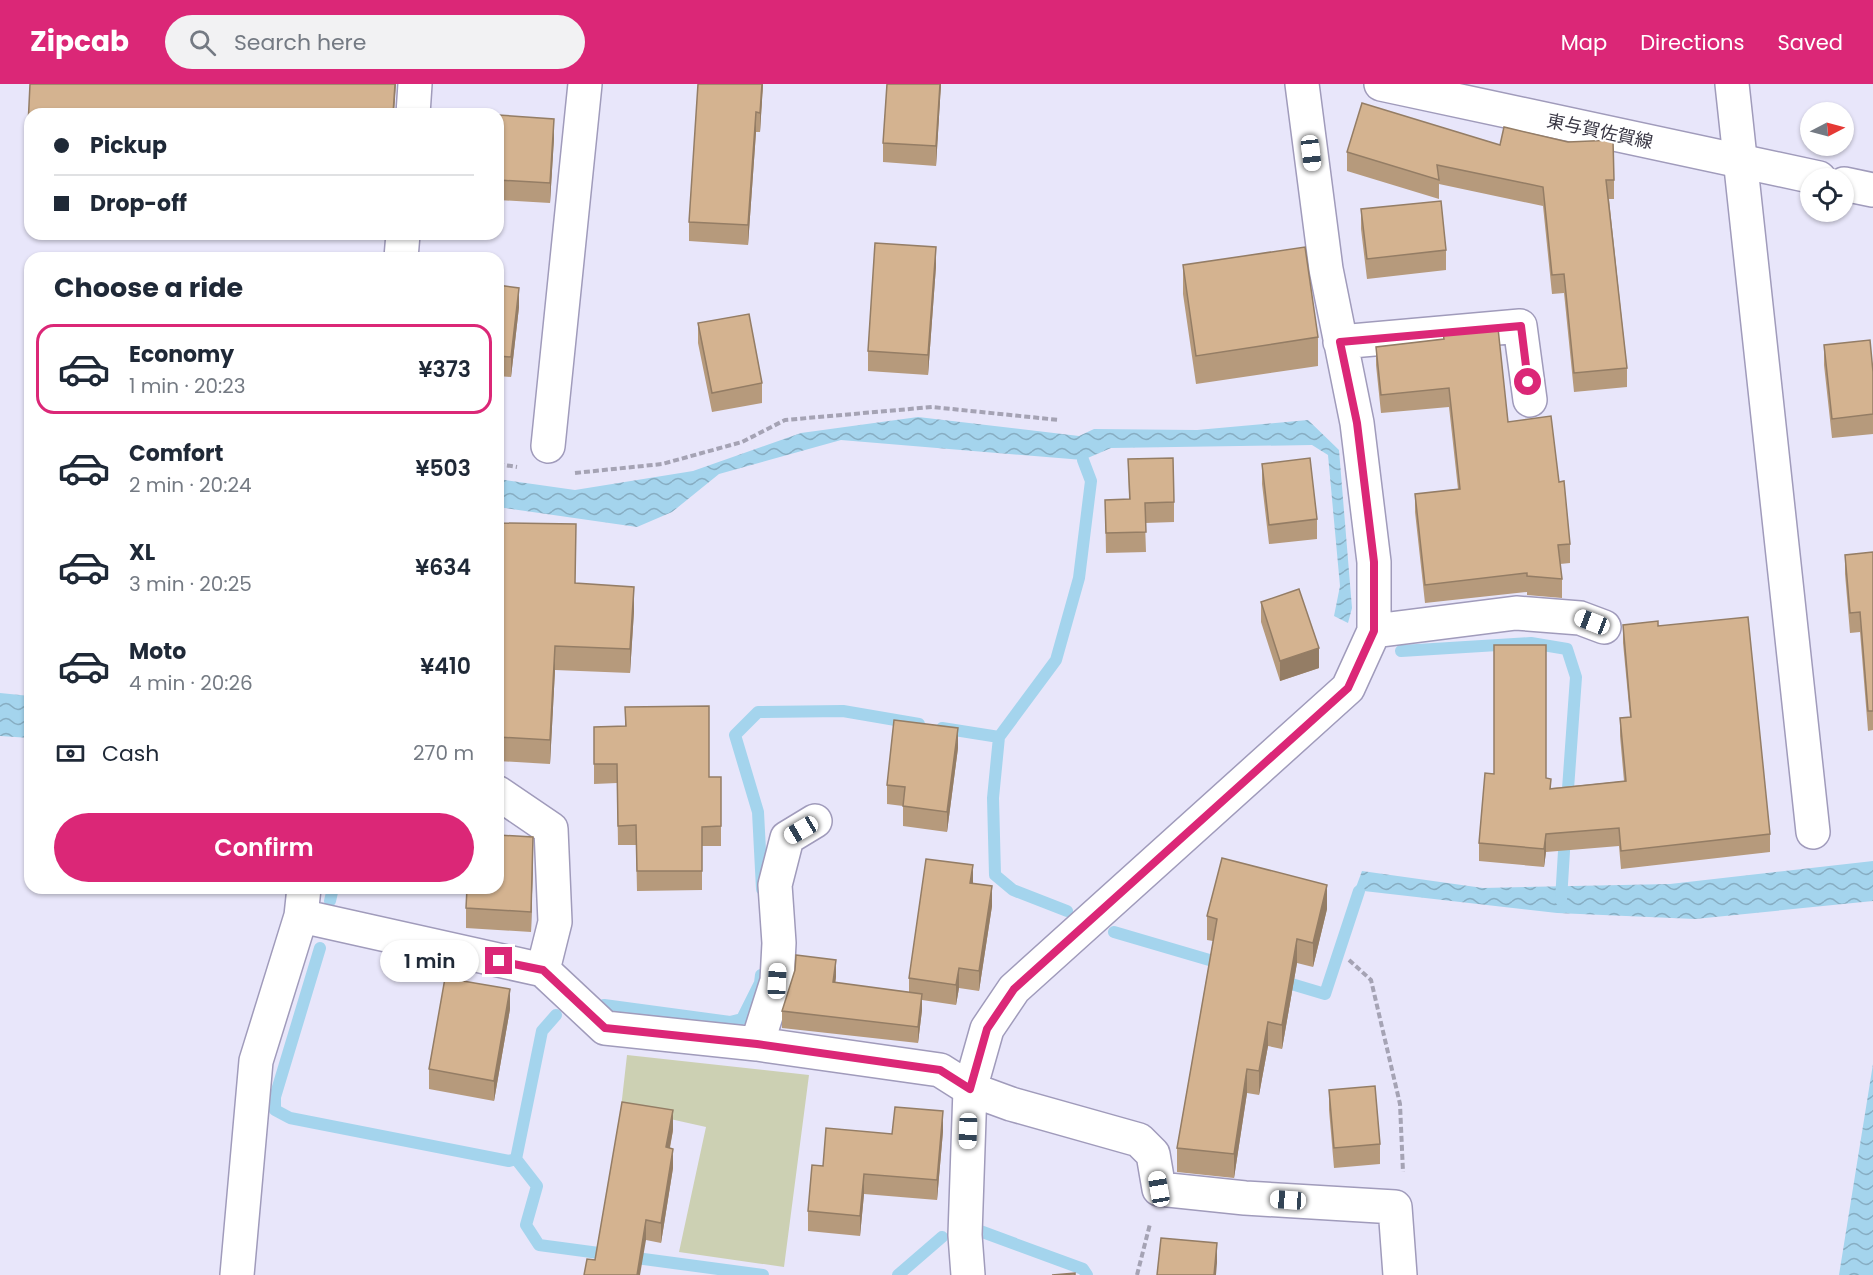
<!DOCTYPE html>
<meta charset="utf-8">
<style>
body{margin:0;font-family:Poppins,"Noto Sans JP",sans-serif;background:#f2f2f3;color:#1f2937;height:100vh;display:flex;flex-direction:column;font-size:22px;white-space:nowrap}
*{box-sizing:border-box;margin:0}
p{font-size:20px;color:#747a83}
.icon{flex:none;width:33px;height:33px;fill:none;stroke:currentColor;stroke-width:2;stroke-linecap:round;stroke-linejoin:round}
.map{position:relative;flex:1;overflow:hidden}
.side{position:absolute;left:24px;top:168px;width:480px;height:642px;display:flex;flex-direction:column;background:#fff;border-radius:18px;box-shadow:0 2px 4px #0004}
.side>*{flex:none}
.guide{position:absolute;left:24px;top:24px;width:480px;height:132px;border-radius:18px;box-shadow:0 2px 4px #0004;display:grid;align-content:center;height:132px;padding:0 30px;background:#fff}
.needle{width:39px;rotate:84deg}
.controls{position:absolute;left:1800px;top:18px;display:grid;gap:12px}
.controls a{display:grid;place-items:center;width:54px;height:54px;border-radius:50%;background:#fff;box-shadow:0 2px 4px #0004;font-size:30px}
.end{position:absolute;width:27px;height:27px;margin:-14px;border:8px solid #db2777;background:#fff;box-shadow:0 0 0 3px #fff}
.from{border-radius:50%}
.bubble{position:absolute;height:42px;border-radius:21px;background:#fff;box-shadow:0 2px 4px #0004;font-size:20px;font-weight:600;line-height:42px;text-align:center}
.car{position:absolute;width:18px;height:36px;margin:-18px -9px;border-radius:8px;box-shadow:0 0 4px 2px #0007;background:linear-gradient(#fff 24%,#345 0 40%,#fff 0 76%,#345 0 86%,#fff 0)}
.guide b{display:flex;align-items:center;gap:21px;height:57px;font-size:22px}
.guide b+b{border-top:2px solid #e0e1e3}
.guide i{width:15px;height:15px;background:#1f2937}
ul{padding:0;list-style:none}
li{display:flex;align-items:center;gap:18px;height:90px;margin:0 12px 9px;padding:0 18px;border:3px solid transparent;border-radius:18px}
li div{flex:1}
li b{display:block;font-size:22px}
li em{font-style:normal;font-weight:600}
li.selected{border-color:#db2777}
li>.icon{width:54px;height:54px;stroke-width:1.5}
h2{padding:0 30px;font-size:27px;line-height:72px}
.pay{display:flex;align-items:center;gap:15px;height:66px;padding:0 30px;font-size:22px}
.pay p{margin-inline-start:auto}
.button{display:flex;gap:12px;margin-top:auto;padding:12px 30px}
.button a{flex:1;height:69px;border-radius:36px;background:#db2777;color:#fff;font-size:24px;font-weight:600;line-height:69px;text-align:center}
header{display:flex;align-items:center;gap:36px;box-sizing:border-box;height:84px;padding:0 30px;background:#db2777;color:#fff}
header strong{font-size:28px}
nav{display:flex;gap:33px;margin-inline-start:auto;font-size:21px}
.search{width:420px;height:54px;background:#f2f2f3;display:flex;align-items:center;gap:15px;box-sizing:border-box;padding:0 21px;border-radius:33px;color:#747a83;font-size:22px}
.map>svg:first-child{display:block}
.grass{fill:#ccd0b3}
.water{fill:url(#water-waves)}
.lines{fill:none;stroke-linecap:round;stroke-linejoin:round}
.stream{stroke:#a4d4ed;stroke-width:12}
.street-casing{stroke:#a09bbb;stroke-width:36}
.secondary-casing{stroke:#a09bbb;stroke-width:36}
.path{stroke:#a5a3b4;stroke-width:4;stroke-dasharray:6 3;stroke-linecap:butt}
.street{stroke:#fff;stroke-width:33}
.secondary{stroke:#fff;stroke-width:33}
.wall{fill:#b69a7c}
.shaded-wall{fill:#947d65}
.building{fill:#d4b390;stroke:#947d65;stroke-width:1.5}
.route{stroke:#db2777;stroke-width:8}
.labels{text-anchor:middle;dominant-baseline:central;stroke-width:4.5;stroke-linejoin:round;paint-order:stroke}
.street-label{font-size:18px;fill:#383643;stroke:#fff}
</style>
<header>
<strong>Zipcab</strong>
<div class="search"><svg class="icon" aria-label="search" viewBox="0 0 24 24"><circle cx="10" cy="10" r="6"/><path d="M15 15l6 6"/></svg>Search here</div>
<nav><a>Map</a><a>Directions</a><a>Saved</a></nav>
</header>
<div class="map">
<svg width="1873" height="1191" viewBox="0 0 1873 1191">
<defs>
<pattern id="water-waves" width="16" height="10" patternUnits="userSpaceOnUse" patternTransform="scale(1.5)"><rect width="16" height="10" fill="#a4d4ed"/><path d="M0 5q4-4 8 0t8 0" fill="none" stroke="#87adc2"/></pattern>
</defs>
<rect width="100%" height="100%" fill="#e8e6fa"/>
<!-- grass -->
<path class="grass" d="M627,971L809,991L784,1183L679,1168L706,1043L621,1024Z"/>
<!-- water -->
<path class="water" d="M918,333L1079,352L1094,345L1197,346L1308,336L1339,366L1352,524L1348,539L1334,532L1340,502L1328,371L1312,361L1111,364L1083,376L841,356L719,390L672,428L637,443L498,423V395L575,406L693,387L801,349Z
M0,609L30,612V654L0,652Z
M1873,777V817L1695,835L1557,829L1355,806L1362,787L1483,804L1670,800Z
M1873,980V1191H1839Z"/>
<g class="lines">
<!-- stream -->
<path class="stream" d="M1401,567L1531,559L1567,565L1576,593L1567,719
M942,644L999,653L1056,576L1079,494L1091,397L1083,376
M999,653L993,714L995,791L1013,806L1067,827
M762,805L758,728L735,651L758,628L843,627L919,640
M1561,816L1565,751
M330,817L333,804
M1114,848L1223,880
M320,864L275,1013V1026L290,1034L509,1077L516,1075L542,947L556,931
M1278,896L1325,910L1359,807
M604,921L730,938L742,935L760,899L761,891
M516,1075L537,1102L526,1141L539,1161L763,1191
M980,1147L1083,1185L1087,1191
M898,1191L942,1153"/>
<defs>
<path id="street" d="M1732,0L1813,748
M413,30L415,0
M401,174L403,150
M1340,258L1520,242L1530,316
M548,362L585,0
M1374,547L1516,529L1580,534L1604,543
M498,709L551,745L555,838L543,886
M301,832L543,886L605,944L757,960L940,986L970,1005L1011,1020L1139,1056L1153,1070L1159,1105L1245,1114L1395,1123L1400,1191
M757,960L777,897L779,859L775,801L787,754L815,737
M237,1191L256,977L301,832L304,804
M968,1191L965,1151L970,1005L987,945L1014,905L1348,604L1374,547V478L1357,339L1326,185L1302,0"/>
<path id="secondary" d="M1381,0L1819,94
M1844,100L1873,106"/>
</defs>
<!-- street casing -->
<use href="#street" class="street-casing"/>
<!-- secondary casing -->
<use href="#secondary" class="secondary-casing"/>
<!-- path -->
<path class="path" d="M498,380L517,383
M575,389L662,380L742,358L785,336L932,323L1059,336
M1349,876L1371,896L1400,1020L1403,1088
M1137,1191L1150,1140"/>
<!-- street -->
<use href="#street" class="street"/>
<!-- secondary -->
<use href="#secondary" class="secondary"/>
</g>
<!-- wall -->
<path class="wall" d="M763,0L760,48H756L748,161L689,157V138Z
M887,0H941L936,82L883,78V59Z
M30,30V61H28V42Z
M498,31L554,54L550,119L498,116Z
M1347,68L1614,96V115H1609L1627,284V303L1574,308L1564,209L1552,210L1543,122L1439,100V115L1347,87Z
M1361,125L1446,166V186L1367,195L1361,145Z
M1183,181L1318,253V282L1196,300L1183,210Z
M936,182L928,291L868,287V267Z
M498,201L519,223L511,293L498,292Z
M698,239L762,299V319L712,328L698,259Z
M1443,249L1508,338L1559,398L1570,460V479L1560,480L1562,495V514L1527,511V508L1425,519L1415,428V410L1458,405L1449,323L1381,329L1376,281V263L1443,255Z
M1824,261L1873,288V350L1832,354L1824,281Z
M1128,375L1174,418V438L1145,439L1146,468L1106,469L1105,416L1129,415Z
M1262,380L1317,435V455L1269,460L1262,400Z
M498,426L500,439L576,499L634,527L630,589L555,586L550,680L498,677Z
M1873,468V646L1868,647L1860,548L1850,549L1845,490V471Z
M1261,518L1319,584L1280,597L1261,538Z
M1623,541L1658,542L1770,750V768L1621,785L1619,762L1546,768L1544,783L1479,777V759L1546,694L1551,704L1624,697L1620,652V634L1630,633L1623,559Z
M625,623L709,693H721V762H702V806L637,807L636,761H618L617,699L594,700V643L625,642Z
M958,664L947,748L903,742V722L887,720V701Z
M533,773L531,848L466,844V824Z
M973,800L992,822L979,907L959,904L956,921L922,916V926L918,959L782,944V927L836,893L835,899L909,908V894Z
M1327,825L1313,883L1297,879L1282,965L1268,962L1259,1011L1247,1009L1234,1094L1177,1088V1064L1213,857L1207,856V832Z
M510,925L494,1017L429,1005V985Z
M1329,1006L1380,1060V1080L1334,1084L1329,1026Z
M673,1046L670,1064L673,1084L661,1159L646,1156L595,1176Z
M943,1047L937,1116L864,1110L860,1152L808,1147V1127L823,1082L892,1050Z"/>
<!-- shaded-wall -->
<path class="shaded-wall" d="M395,0H396L394,30H393Z
M762,0H763L760,48V29Z
M940,0H941L936,82V62Z
M756,28V48L748,161V141Z
M554,35V54L550,119V99Z
M936,163V182L928,291V271Z
M519,204V223L511,293V273Z
M634,503V527L630,589V565Z
M555,562V586L550,680V656Z
M1319,564V584L1280,597V577Z
M958,644V664L947,748V728Z
M1546,750V768L1544,783V765Z
M533,753V773L531,848V828Z
M973,781V801L970,799Z
M1327,801V825L1313,883V859Z
M992,802V822L979,907V887Z
M1297,855V879L1282,965V941Z
M836,876V893L833,915V898Z
M959,884V904L956,921V901Z
M510,905V925L494,1017V997Z
M922,910V926L918,959V943Z
M1268,938V962L1259,1011V987Z
M1247,985V1009L1234,1094V1070Z
M673,1026V1046L666,1083V1063Z
M943,1027V1047L937,1116V1096Z
M673,1065V1084L661,1159V1139Z
M864,1090V1110L860,1152V1132Z
M646,1136V1156L640,1191H637Z
M1217,1159V1179L1216,1191H1214Z"/>
<!-- building -->
<path class="building" d="M30,0H395L393,30H30V42H28Z
M698,0H762L760,29L756,28L748,141L689,138Z
M887,0H940L936,62L883,59Z
M1362,19L1500,61L1504,43L1568,58L1613,56L1614,96H1606L1627,284L1574,289L1564,190L1552,191L1543,103L1437,81L1439,96L1347,68Z
M498,31L554,35L550,99L498,96Z
M1441,117L1446,166L1367,175L1361,125Z
M875,159L936,163L928,271L868,267Z
M1305,163L1318,253L1196,272L1183,181Z
M498,201L519,204L511,273L498,272Z
M749,230L762,299L712,309L698,239Z
M1498,244L1508,338L1551,332L1559,398L1564,397L1570,460L1558,461L1562,495L1527,492V489L1425,501L1415,410L1460,405L1449,304L1381,311L1376,263L1444,255L1443,249Z
M1870,256L1873,288V330L1832,335L1824,261Z
M1173,374L1174,418L1145,419L1146,448L1106,449L1105,416L1130,415L1128,375Z
M1310,374L1317,435L1269,441L1262,380Z
M498,426H500V439L576,440L575,499L634,503L630,565L555,562L550,656L498,653V581L500,545H498Z
M1873,468V627H1868L1860,528L1850,529L1845,471Z
M1299,505L1319,564L1280,577L1261,518Z
M1748,533L1770,750L1621,767L1619,744L1546,750L1544,765L1479,759L1485,689L1494,690V561H1546V694L1551,695L1550,705L1626,697L1620,634L1631,633L1623,541L1658,537V542Z
M709,622V693H721V742L702,743V787H637L636,741L618,742L617,680H594V643L626,642L625,623Z
M894,636L958,644L947,728L903,722L905,703L887,701Z
M498,751L533,753L531,828L466,824L467,804H498Z
M1222,774L1327,801L1313,859L1297,855L1282,941L1268,938L1259,987L1247,985L1234,1070L1177,1064L1217,835L1207,832Z
M926,775L973,781L970,799L992,802L979,887L959,884L956,901L909,894Z
M796,871L836,876L833,898L922,910L918,943L782,927L795,886Z
M445,894L510,905L494,997L429,985Z
M1375,1002L1380,1060L1334,1064L1329,1006Z
M622,1018L673,1026L666,1063L673,1065L661,1139L646,1136L637,1191H584L587,1175L595,1176Z
M895,1023L943,1027L937,1096L864,1090L860,1132L808,1127L812,1081L823,1082L826,1044L892,1050Z
M1161,1154L1217,1159L1214,1191H1157Z
M1075,1189V1191H1052Z"/>
<g class="lines">
<!-- route -->
<path class="route" d="M499,877L543,886L605,944L757,960L940,986L970,1005L987,945L1014,905L1348,604L1374,547V478L1357,339L1340,258L1521,242L1528,298"/>
</g>
<g class="labels">
<!-- street labels -->
<g class="street-label">
<text transform="translate(1600 47) rotate(12)">東与賀佐賀線</text>
</g>
</g>
</svg>
<div class="controls">
<a><svg class="needle" viewBox="-14 -14 28 28"><path d="M0-13l5 13h-10z" fill="#e53935"/><path d="M0 13l5-13h-10z" fill="#747a83"/></svg></a>
<a><svg class="icon" aria-label="locate" viewBox="0 0 24 24"><circle cx="12" cy="12" r="6"/><path d="M12 2v4M12 18v4M2 12h4M18 12h4"/></svg></a>
</div>
<i class="end from" style="left:1528px;top:298px"></i>
<i class="end" style="left:499px;top:877px"></i>
<div class="bubble" style="left:380px;top:856px;width:99px">1 min</div>
<i class="car" style="left:1311px;top:69px;rotate:173deg"></i>
<i class="car" style="left:1592px;top:538px;rotate:291deg"></i>
<i class="car" style="left:801px;top:746px;rotate:240deg"></i>
<i class="car" style="left:777px;top:897px;rotate:3deg"></i>
<i class="car" style="left:968px;top:1047px;rotate:182deg"></i>
<i class="car" style="left:1159px;top:1105px;rotate:350deg"></i>
<i class="car" style="left:1288px;top:1116px;rotate:274deg"></i>
<div class="guide">
<b><i class="from"></i>Pickup</b>
<b><i></i>Drop-off</b>
</div>
<section class="side">
<h2>Choose a ride</h2>
<ul>
<li class="selected"><svg class="icon" aria-label="car" viewBox="0 0 24 24"><path d="M5 17H2v-5l4-1 3-4h7l3 4 3 1v5h-3M9 17h6M6 11h13"/><circle cx="7" cy="17" r="2"/><circle cx="17" cy="17" r="2"/></svg><div><b>Economy</b><p>1 min · 20:23</p></div><em>¥373</em></li>
<li><svg class="icon" aria-label="car" viewBox="0 0 24 24"><path d="M5 17H2v-5l4-1 3-4h7l3 4 3 1v5h-3M9 17h6M6 11h13"/><circle cx="7" cy="17" r="2"/><circle cx="17" cy="17" r="2"/></svg><div><b>Comfort</b><p>2 min · 20:24</p></div><em>¥503</em></li>
<li><svg class="icon" aria-label="car" viewBox="0 0 24 24"><path d="M5 17H2v-5l4-1 3-4h7l3 4 3 1v5h-3M9 17h6M6 11h13"/><circle cx="7" cy="17" r="2"/><circle cx="17" cy="17" r="2"/></svg><div><b>XL</b><p>3 min · 20:25</p></div><em>¥634</em></li>
<li><svg class="icon" aria-label="car" viewBox="0 0 24 24"><path d="M5 17H2v-5l4-1 3-4h7l3 4 3 1v5h-3M9 17h6M6 11h13"/><circle cx="7" cy="17" r="2"/><circle cx="17" cy="17" r="2"/></svg><div><b>Moto</b><p>4 min · 20:26</p></div><em>¥410</em></li>
</ul>
<div class="pay"><svg class="icon" aria-label="cash" viewBox="0 0 24 24"><path d="M3 7h18v10H3z"/><circle cx="12" cy="12" r="2"/></svg>Cash<p>270 m</p></div>
<div class="button"><a>Confirm</a></div>
</section>
</div>
